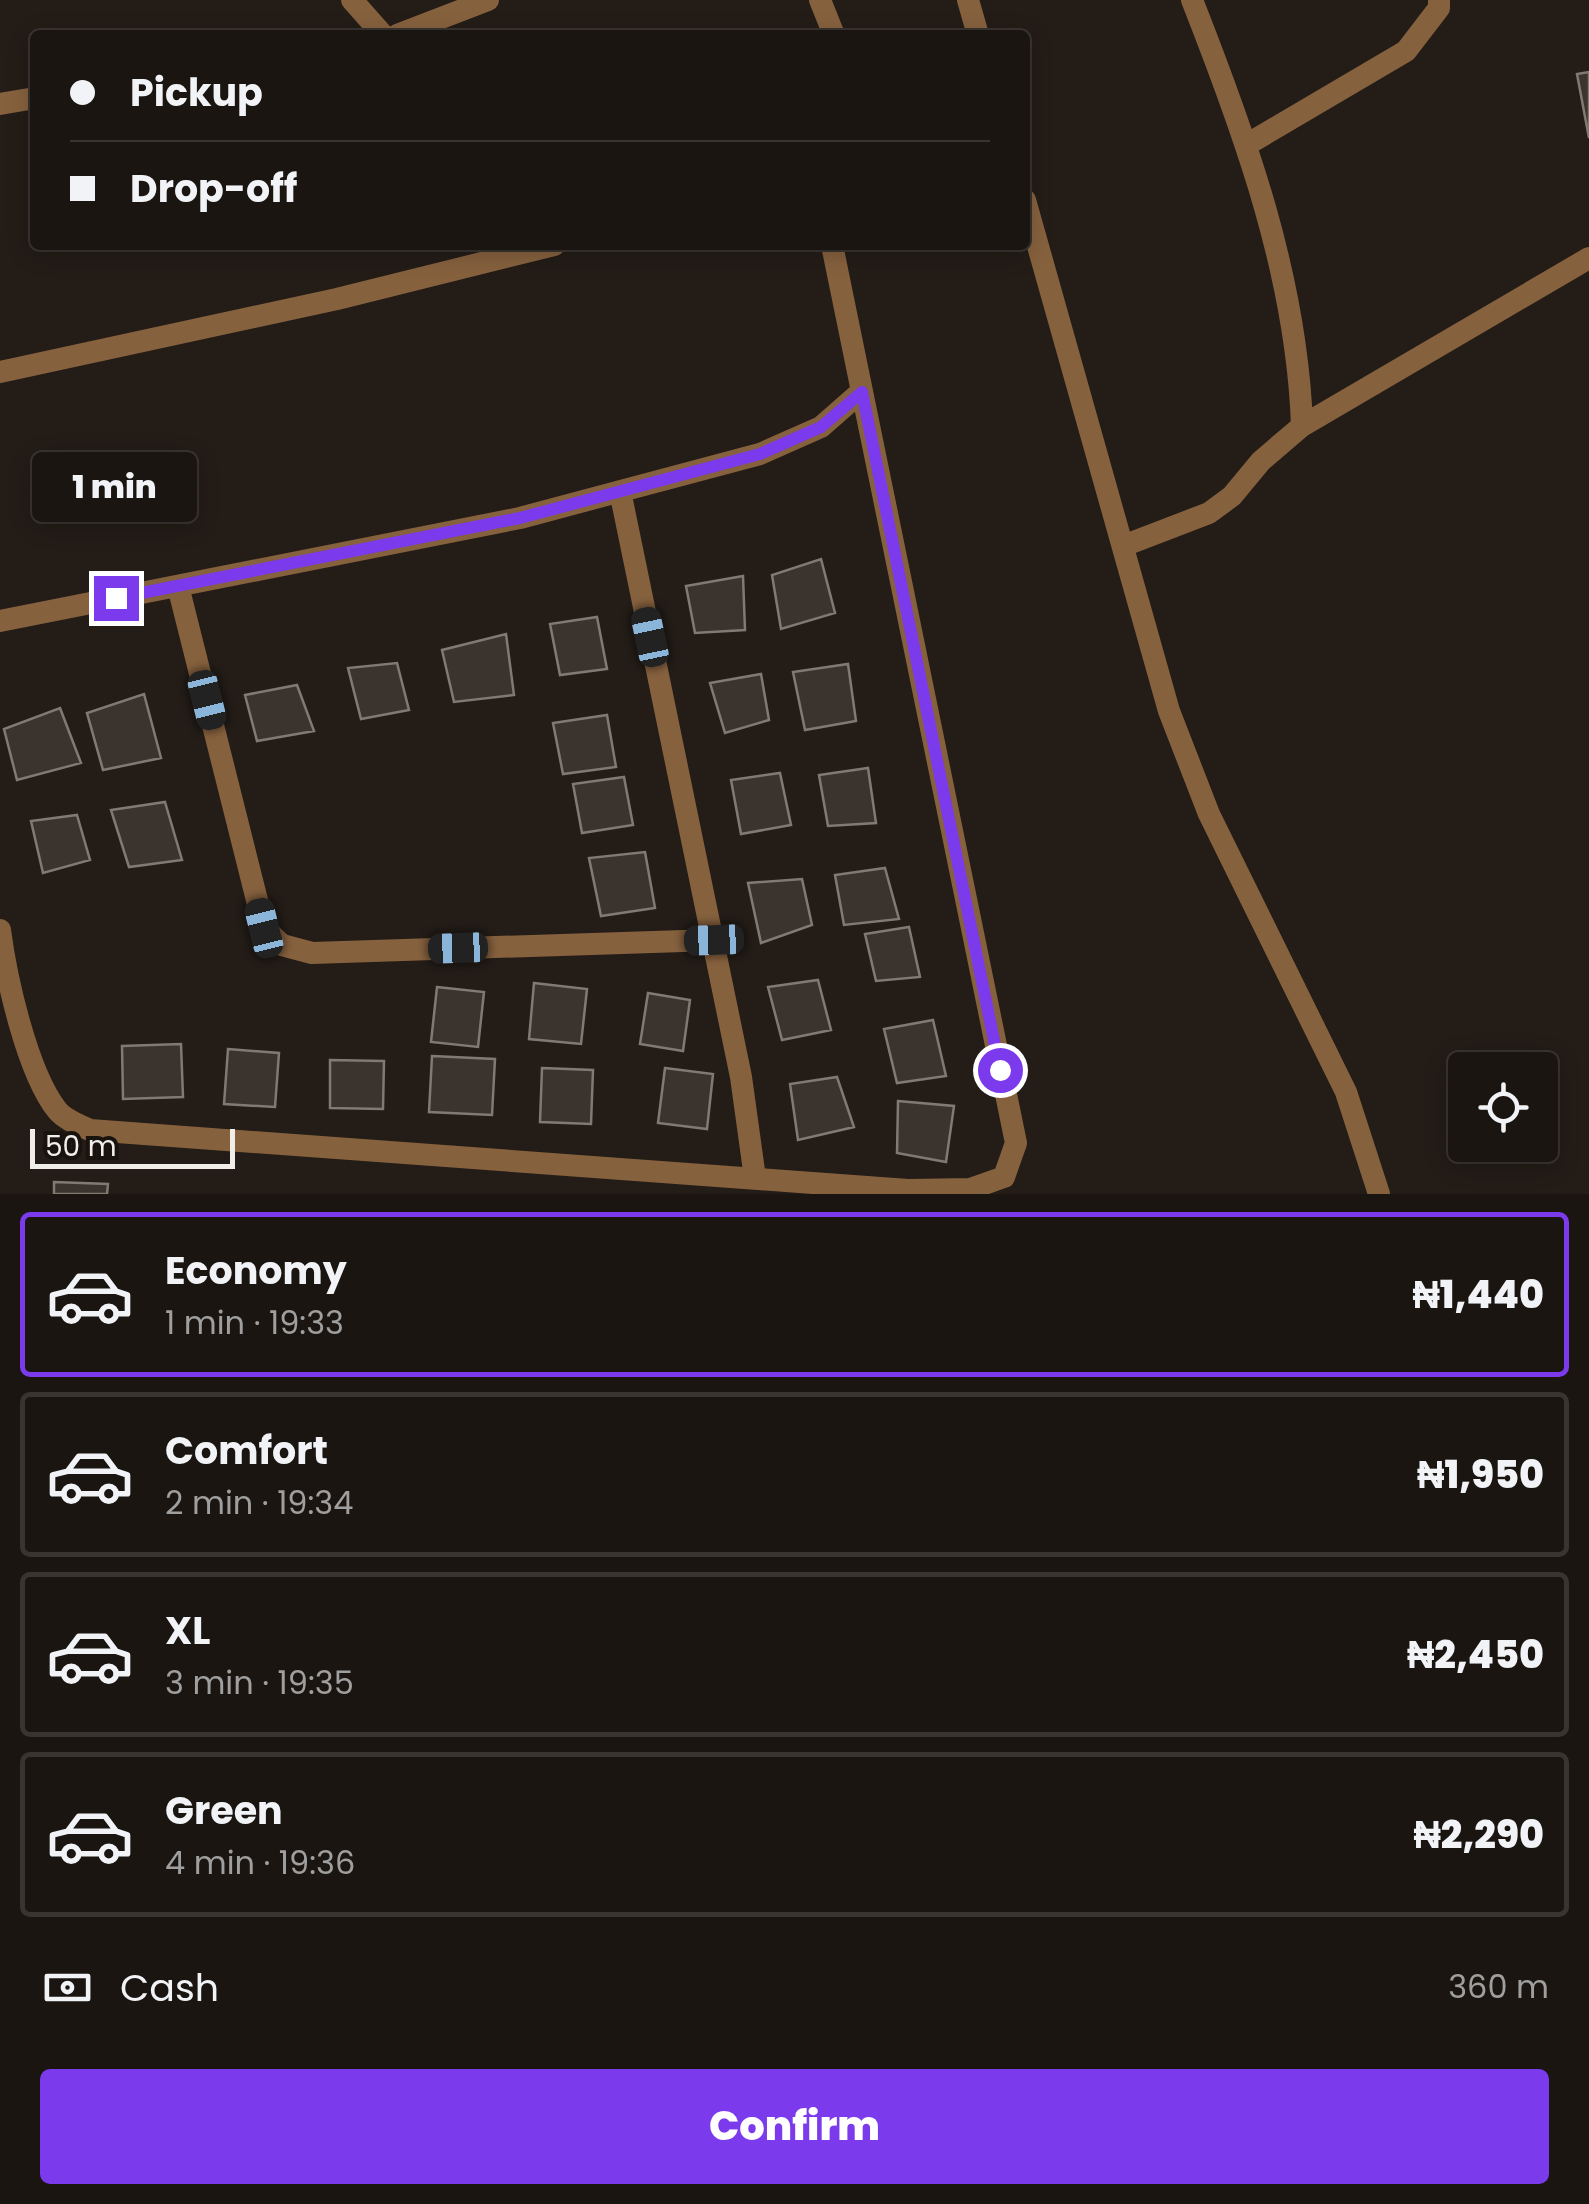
<!DOCTYPE html>
<meta charset="utf-8">
<style>
body{margin:0;font-family:Poppins,sans-serif;background:#27221f;color:#f1f3f6;height:100vh;display:flex;flex-direction:column;font-size:38px;white-space:nowrap}
*{box-sizing:border-box;margin:0}
p{font-size:32px;color:#9f9f9f}
.icon{flex:none;width:55px;height:55px;fill:none;stroke:currentColor;stroke-width:2;stroke-linecap:round;stroke-linejoin:round}
.map{position:relative;height:1194px;overflow:hidden}
.sheet{display:flex;flex-direction:column;background:#1a1511;flex:1}
.sheet>*{flex:none}
.banner{position:absolute;left:30px;top:30px;width:1000px;height:220px;border-radius:10px;box-shadow:0 5px 25px #0003,0 0 0 2px #383431;display:grid;align-content:center;height:220px;padding:0 40px;background:#1a1511}
.fabs{position:absolute;left:1448px;top:1052px;display:grid;gap:20px}
.fabs a{display:grid;place-items:center;width:110px;height:110px;border-radius:10px;background:#1a1511;box-shadow:0 5px 25px #0003,0 0 0 2px #383431;font-size:50px}
.scale{position:absolute;left:30px;bottom:25px;width:205px;box-sizing:border-box;padding-left:10px;border:5px solid #f1ede9;border-top:0;font-size:28px;line-height:35px;white-space:nowrap;color:#f1ede9;-webkit-text-stroke:8px #19130e;paint-order:stroke}
.end{position:absolute;width:45px;height:45px;margin:-22px;border:12px solid #7c3aed;background:#fff;box-shadow:0 0 0 5px #fff}
.from{border-radius:50%}
.bubble{position:absolute;height:70px;border-radius:10px;background:#1a1511;box-shadow:0 5px 25px #0003,0 0 0 2px #383431;font-size:32px;font-weight:800;line-height:70px;text-align:center}
.car{position:absolute;width:30px;height:60px;margin:-30px -15px;border-radius:12px;box-shadow:0 0 8px 2px #0007;background:linear-gradient(#222 24%,#8ab4d8 0 40%,#222 0 76%,#8ab4d8 0 86%,#222 0)}
.banner b{display:flex;align-items:center;gap:35px;height:95px;font-size:38px}
.banner b+b{border-top:2px solid #383431}
.banner i{width:25px;height:25px;background:#f1f3f6}
ul{padding:18px 0 0;list-style:none}
li{display:flex;align-items:center;gap:30px;height:165px;margin:0 20px 15px;padding:0 20px;border:5px solid #383431;border-radius:10px}
li div{flex:1}
li b{display:block;font-size:38px}
li em{font-style:normal;font-weight:800}
li.active{border-color:#7c3aed}
li>.icon{width:90px;height:90px;stroke-width:1.5}
.pay{display:flex;align-items:center;gap:25px;height:110px;padding:0 40px;font-size:38px}
.pay p{margin-inline-start:auto}
.cta{display:flex;gap:20px;margin-top:auto;padding:20px 40px}
.cta a{flex:1;height:115px;border-radius:10px;background:#7c3aed;color:#fff;font-size:40px;font-weight:800;line-height:115px;text-align:center}
.map>svg:first-child{display:block}
.building{fill:#3b342e;stroke:#817972;stroke-width:2.5}
.lines{fill:none;stroke-linecap:round;stroke-linejoin:round}
.street{stroke:#86613e;stroke-width:22}
.route{stroke:#7c3aed;stroke-width:12}
</style>
<div class="map">
<svg width="1589" height="1194" viewBox="0 0 1589 1194">
<rect width="100%" height="100%" fill="#231c17"/>
<!-- building -->
<path class="building" d="M1589,72V138L1577,74Z
M821,559L835,613L781,629L772,575Z
M743,576L745,630L695,633L686,586Z
M597,617L607,669L560,675L550,624Z
M506,634L514,695L454,702L442,650Z
M397,663L409,710L361,719L348,668Z
M848,664L856,721L805,730L793,672Z
M761,674L769,720L725,733L710,683Z
M297,685L314,731L257,741L245,695Z
M144,694L161,758L103,770L87,713Z
M60,708L81,763L17,780L4,729Z
M607,715L616,767L563,774L553,723Z
M868,768L876,823L828,826L819,775Z
M780,773L791,825L741,834L731,780Z
M624,777L633,825L582,833L573,784Z
M165,802L182,860L129,867L111,810Z
M77,815L90,860L43,873L31,821Z
M645,852L655,908L601,916L589,858Z
M885,868L899,919L844,925L835,875Z
M802,879L812,925L761,943L748,883Z
M909,927L920,977L876,981L865,934Z
M818,980L831,1030L782,1040L768,987Z
M534,983L587,989L581,1044L529,1039Z
M437,987L484,992L478,1047L431,1042Z
M648,993L690,1000L683,1051L640,1044Z
M933,1020L946,1076L897,1083L884,1029Z
M181,1044L183,1097L123,1099L122,1046Z
M228,1049L279,1053L275,1107L224,1104Z
M432,1056L495,1059L492,1115L429,1112Z
M330,1060L384,1061L383,1109L330,1108Z
M542,1068L593,1070L591,1124L540,1122Z
M665,1068L713,1074L707,1129L658,1123Z
M837,1077L854,1127L798,1140L790,1084Z
M898,1101L954,1106L946,1162L897,1153Z
M54,1182L108,1184L107,1194H54Z"/>
<g class="lines">
<!-- street -->
<path class="street" d="M352,0L383,35
M820,0L834,35
M968,0L978,35
M1192,0C1246,137 1297,278 1302,426
M397,35L488,0
M0,104L35,98
M1248,144L1406,51L1439,8V0
M1025,200L1169,711L1209,814L1346,1092L1379,1194
M0,372L337,299L554,245
M620,491L741,1077L755,1178
M1123,546L1209,513L1232,496L1261,461L1302,426L1589,258
M178,586L264,928L282,945L312,953L714,940
M0,621L520,518L760,454L821,427L862,391
M0,930C6,977 27,1072 57,1110C64,1119 79,1125 90,1130L908,1190L970,1189L1004,1177L1016,1143L832,245"/>
</g>
<g class="lines">
<!-- route -->
<path class="route" d="M116,598L520,518L760,454L821,427L862,392L1000,1070"/>
</g>
</svg>
<div class="fabs">
<a><svg class="icon" aria-label="locate" viewBox="0 0 24 24"><circle cx="12" cy="12" r="6"/><path d="M12 2v4M12 18v4M2 12h4M18 12h4"/></svg></a>
</div>
<div class="scale">50 m</div>
<i class="end from" style="left:1000px;top:1070px"></i>
<i class="end" style="left:116px;top:598px"></i>
<div class="bubble" style="left:32px;top:452px;width:165px">1 min</div>
<i class="car" style="left:650px;top:637px;rotate:348deg"></i>
<i class="car" style="left:207px;top:700px;rotate:166deg"></i>
<i class="car" style="left:264px;top:928px;rotate:346deg"></i>
<i class="car" style="left:714px;top:940px;rotate:268deg"></i>
<i class="car" style="left:458px;top:948px;rotate:268deg"></i>
<div class="banner">
<b><i class="from"></i>Pickup</b>
<b><i></i>Drop-off</b>
</div>
</div>
<section class="sheet">
<ul>
<li class="active"><svg class="icon" aria-label="car" viewBox="0 0 24 24"><path d="M5 17H2v-5l4-1 3-4h7l3 4 3 1v5h-3M9 17h6M6 11h13"/><circle cx="7" cy="17" r="2"/><circle cx="17" cy="17" r="2"/></svg><div><b>Economy</b><p>1 min · 19:33</p></div><em>₦1,440</em></li>
<li><svg class="icon" aria-label="car" viewBox="0 0 24 24"><path d="M5 17H2v-5l4-1 3-4h7l3 4 3 1v5h-3M9 17h6M6 11h13"/><circle cx="7" cy="17" r="2"/><circle cx="17" cy="17" r="2"/></svg><div><b>Comfort</b><p>2 min · 19:34</p></div><em>₦1,950</em></li>
<li><svg class="icon" aria-label="car" viewBox="0 0 24 24"><path d="M5 17H2v-5l4-1 3-4h7l3 4 3 1v5h-3M9 17h6M6 11h13"/><circle cx="7" cy="17" r="2"/><circle cx="17" cy="17" r="2"/></svg><div><b>XL</b><p>3 min · 19:35</p></div><em>₦2,450</em></li>
<li><svg class="icon" aria-label="car" viewBox="0 0 24 24"><path d="M5 17H2v-5l4-1 3-4h7l3 4 3 1v5h-3M9 17h6M6 11h13"/><circle cx="7" cy="17" r="2"/><circle cx="17" cy="17" r="2"/></svg><div><b>Green</b><p>4 min · 19:36</p></div><em>₦2,290</em></li>
</ul>
<div class="pay"><svg class="icon" aria-label="cash" viewBox="0 0 24 24"><path d="M3 7h18v10H3z"/><circle cx="12" cy="12" r="2"/></svg>Cash<p>360 m</p></div>
<div class="cta"><a>Confirm</a></div>
</section>
